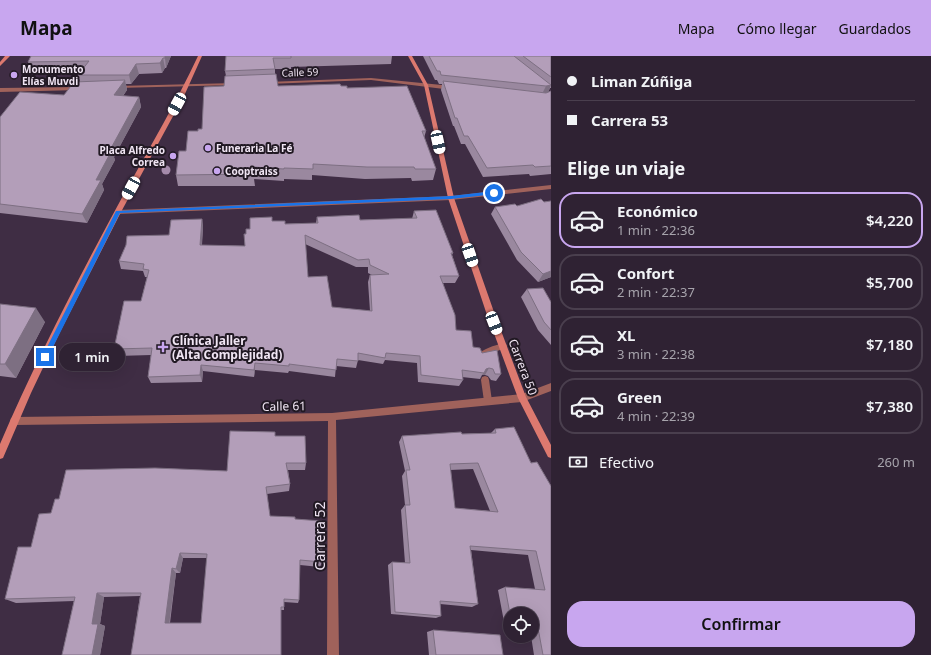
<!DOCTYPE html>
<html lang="es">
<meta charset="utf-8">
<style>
body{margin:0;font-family:"Noto Sans",sans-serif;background:#372a3b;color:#f1f3f6;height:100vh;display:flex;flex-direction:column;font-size:15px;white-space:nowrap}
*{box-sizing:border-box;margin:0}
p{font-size:13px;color:#a7a4ac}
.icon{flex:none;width:22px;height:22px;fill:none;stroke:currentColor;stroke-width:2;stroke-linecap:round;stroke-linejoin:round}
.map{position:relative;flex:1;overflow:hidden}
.details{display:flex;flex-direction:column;background:#2f2233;width:380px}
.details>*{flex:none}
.banner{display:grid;align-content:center;height:88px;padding:0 16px;background:#2f2233}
.controls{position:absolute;left:503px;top:551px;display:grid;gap:8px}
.controls a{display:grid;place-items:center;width:36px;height:36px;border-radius:50%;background:#2f2233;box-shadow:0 4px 16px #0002,0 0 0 1px #4a3f4e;font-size:20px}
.end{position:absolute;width:18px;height:18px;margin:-9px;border:5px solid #1a73e8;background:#fff;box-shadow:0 0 0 2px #fff}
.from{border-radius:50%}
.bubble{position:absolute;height:28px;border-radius:14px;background:#2f2233;box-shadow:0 4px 16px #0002,0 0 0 1px #4a3f4e;font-size:13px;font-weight:600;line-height:28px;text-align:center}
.car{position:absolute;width:12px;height:24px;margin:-12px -6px;border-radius:5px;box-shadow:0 0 3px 1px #0007;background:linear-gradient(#fff 24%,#345 0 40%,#fff 0 76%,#345 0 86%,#fff 0)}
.banner b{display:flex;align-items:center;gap:14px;height:38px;font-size:15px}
.banner b+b{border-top:1px solid #4a3f4e}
.banner i{width:10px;height:10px;background:#f1f3f6}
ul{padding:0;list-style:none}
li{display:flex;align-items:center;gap:12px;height:56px;margin:0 8px 6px;padding:0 8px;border:2px solid #4a3f4e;border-radius:16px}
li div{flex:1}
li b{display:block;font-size:15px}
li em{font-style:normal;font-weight:600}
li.active{border-color:#c8a6ef}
li>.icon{width:36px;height:36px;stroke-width:1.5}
h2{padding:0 16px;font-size:18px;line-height:48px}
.pay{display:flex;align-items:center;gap:10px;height:44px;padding:0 16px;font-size:15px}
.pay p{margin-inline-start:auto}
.cta{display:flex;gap:8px;margin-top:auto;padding:8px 16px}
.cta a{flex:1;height:46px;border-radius:16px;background:#c8a6ef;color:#111;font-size:16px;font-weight:600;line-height:46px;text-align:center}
header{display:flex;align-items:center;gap:24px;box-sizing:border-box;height:56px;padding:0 20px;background:#c8a6ef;color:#111}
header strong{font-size:19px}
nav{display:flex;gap:22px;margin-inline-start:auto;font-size:14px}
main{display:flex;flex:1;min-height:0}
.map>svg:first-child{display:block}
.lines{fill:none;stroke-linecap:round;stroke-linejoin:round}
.lane{fill:#a0625b;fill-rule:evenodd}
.street{fill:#a0625b;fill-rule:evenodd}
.secondary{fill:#dc796f;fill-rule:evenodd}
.tree{fill:#a48aaa}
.wall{fill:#9a889f;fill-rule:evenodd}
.shaded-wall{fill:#7d6f82}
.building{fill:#b39eb9;stroke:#7d6f82;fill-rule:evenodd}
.route{fill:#1a73e8}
.poi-dot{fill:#c8a6ef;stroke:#211923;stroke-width:1.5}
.labels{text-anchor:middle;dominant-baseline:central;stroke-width:4;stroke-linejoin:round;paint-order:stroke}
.far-poi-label{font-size:10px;font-weight:bold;fill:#f0e5f3;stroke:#211923;text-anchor:start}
.far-street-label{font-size:10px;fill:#f0e5f3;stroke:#211923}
.poi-label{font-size:12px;font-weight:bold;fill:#f0e5f3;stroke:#211923;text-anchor:start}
.street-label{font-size:12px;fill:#f0e5f3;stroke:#211923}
.near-street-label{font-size:14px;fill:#f0e5f3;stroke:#211923}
</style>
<header>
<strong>Mapa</strong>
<nav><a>Mapa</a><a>Cómo llegar</a><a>Guardados</a></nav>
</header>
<main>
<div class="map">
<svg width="551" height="599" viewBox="0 0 551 599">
<rect width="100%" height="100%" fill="#3f2d44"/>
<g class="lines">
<!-- lane -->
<path class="lane" d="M503,287L506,288L507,290L506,292L491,297L484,302H478L477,300C483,292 494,290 503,287Z
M485,320L488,321L489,324L492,345L491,348L488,349L485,348L484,345L481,324L482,321Z"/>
<!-- street -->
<path class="street" d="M371,22L452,30L455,32L452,34L371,24L267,28L265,27L267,26Z
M235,27L237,28V29L117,32L115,31L117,30Z
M81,31L82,32L79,34L0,36V32Z
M551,129V133L451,144L118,158L115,156L118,154L451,140Z
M551,327V335L522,346L336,364L339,599H327L328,365L14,369L11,368L10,365L11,362L14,361L332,357L522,338Z"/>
<!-- secondary -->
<path class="secondary" d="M5,0H10L0,10V6Z
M198,0H202L184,40L121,156L60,276L31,337L3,402L0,403V388C37,302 80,219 125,136C150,91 176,47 198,0Z
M408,0H412L428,29L454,142L494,256L526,341L551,389V402L548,401L518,342L486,256L448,142L424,29Z"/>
</g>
<!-- trees -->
<circle class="tree" cx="166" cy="114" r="4.5"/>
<!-- wall -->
<path class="wall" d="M171,0L166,12H165L162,17L139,18L131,28H126L127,34L123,40L139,41L141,51L114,101L115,104L102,128L104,134L87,167L0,157V61L64,39L80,26L78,19L82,15L32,16L28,6Z
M226,0H392L391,8L291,11V13H275V18L278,30H341L347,32L426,75L424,82L436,113L433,124L412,125L411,122L365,123L312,119V124L284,123V125L254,123L255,130H178L176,119L186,95L198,75L202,73L224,30L226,20L225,15Z
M423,0H551V32H550L548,36L551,35V118L530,120L529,118L483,121L465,88H461L454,70H453L441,34L442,28H439L437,24H435Z
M551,145V221L538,226L517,204L491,158L495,151L517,150L544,146Z
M414,155L453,197L452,199L459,220L455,227H443L456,274L473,291L482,297L501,318L496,325L491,324L488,320L485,319H482L480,323L462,321L463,324L459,330L418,326L417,307L385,304L383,308L358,304L356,312L336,310L335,321L289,315L288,317L255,314L254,321L203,315L202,326L151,327L148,321L151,299L117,300L114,293L141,245L147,221H145L143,215L121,213L119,205L169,179L202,163L203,171L202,189L245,190L246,178L250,173L272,165L285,168L316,167L317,161L360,164L412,163ZM305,188L356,211H368V217L372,219H370L368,226L370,255L332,251L308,221Z
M527,233L551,246V289L538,274L521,241Z
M0,248L45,266L16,322L0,320Z
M495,373L531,407L537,406L551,599H534L531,580H532V558H510V572L505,571L498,534L505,531L535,533L528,499L471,494L478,548L472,551L440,548L441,560L436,562L391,558L388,509L392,506L405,507L401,454L405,449L402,420L405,415L399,386L402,380L491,377ZM473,413L490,455L455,452L450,414Z
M275,380L306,407L305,414H288L290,428L289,435L267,438L270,460L295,463L322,506L320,511L300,509L299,544L298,547L284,546V554H281L131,599L140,540L104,541L100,568L105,570L100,599H62L74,545L16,547L5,543L31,491L51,457L59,443L227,415ZM183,502H207L201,567H170L176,517H180Z
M433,574L503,599H429L427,576Z"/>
<!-- shaded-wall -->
<path class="shaded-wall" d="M165,0H171L166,12L165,2Z
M163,2L165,12L162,17L160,7Z
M136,8L139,18L131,28L129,19Z
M125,24L127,34L116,49L114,39Z
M551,29L548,37L542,38L546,30Z
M139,41L141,51L114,101L115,104L102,128L104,134L87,167L82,158L96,124L110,94Z
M202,163L203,171L201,197L200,189Z
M551,215V221L538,226L543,218Z
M36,252L45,266L16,322L5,308Z
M255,307V314L254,321V314Z
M201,309L203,315L202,326L200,319Z
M489,312L485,319H482L486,313Z
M180,497L183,502L180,517L176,513Z
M172,512L176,517L169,569L165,567Z
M97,537L104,541L100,568L105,570L100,599H92V568Z"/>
<!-- building -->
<path class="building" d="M31,0H165V2H163L160,7L136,8L129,19H78L89,5L28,6Z
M226,0H291V2H273L275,13L225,15Z
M429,0H514L551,29L546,30L441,19L440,15H437Z
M523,0H551V21Z
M276,18L278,30L340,28L341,30H347V32L407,30L426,75H422L436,113H415L414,111H367L313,108V113L284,112V113L254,111V118L176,119L179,95H186L188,75H198V73H202L204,31L224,30L225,20Z
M125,24L114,39L139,41L110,94H112L96,124H101L82,158L0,148V61L20,36L64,39L74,26Z
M443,25L546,37L551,35V110L535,111L533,109L487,112L468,80H464L457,62H455Z
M541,143L544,146L551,145V215L543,218L521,196L495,151L515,148L517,150Z
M436,154L453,197H451L459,220H440L455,259L456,274L471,275L473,291L480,292L482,297L497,294L501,318H495L493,313L489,312L486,313L484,317L462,314L463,324L421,319L420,300L386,297L385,302L358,297V305L337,303L336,314L289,308V310L255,307L254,314L201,309L200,319L148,321L152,292L114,293L124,245H141L149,214L143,213L144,208L119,205L126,189L127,180L169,179L171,164L202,163L200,189L245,190L244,178H246V173H250V162L272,161V165H285V168L318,167L317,161L359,159L360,164L417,162L414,155ZM305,179L358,204L369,203L370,209L389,218L370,219L372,255L332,251L327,220L308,221Z
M543,232L551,246V274L544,266L527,233Z
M0,248L36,252L5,308H0Z
M514,371L531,407L537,406L551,430V599H543L538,572L532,571V558H510L505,531L545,534L536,495L470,490L478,548L440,545L441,560L395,556L392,506L410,507L405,449H410L406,414H410L402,380L461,376L462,378L496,377L495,373ZM478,407L498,456L455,452L450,408Z
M230,375L275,376V380H305L306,407H286L290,428L266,431L270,460L295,461V463L322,465V506L300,504L299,544L284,543V551H281V599H131L141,537H97L92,568H98L92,599H62L75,541L5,543L18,491H31L39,458L51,457L55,443H59L66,414L155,412L227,415ZM180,497L207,498L201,567H165L172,512L176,513Z
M433,574L500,579L503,599H436Z"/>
<!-- route -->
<path class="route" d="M494,135L496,137V138L451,143L120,157L47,303L45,304L42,301L116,155L451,140Z"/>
<!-- markers -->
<g class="poi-dot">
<circle cx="14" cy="19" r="4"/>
<circle cx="208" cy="92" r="4"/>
<circle cx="173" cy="100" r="4"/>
<circle cx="217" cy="115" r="4"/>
<path d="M161 285h4v4h4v4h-4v4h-4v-4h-4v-4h4z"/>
</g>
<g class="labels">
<!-- far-poi labels -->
<g class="far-poi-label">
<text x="22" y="13">Monumento<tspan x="22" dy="12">Elías Muvdi</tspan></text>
<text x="216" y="92">Funeraria La Fé</text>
<text x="165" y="94" text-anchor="end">Placa Alfredo<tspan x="165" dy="12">Correa</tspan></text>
<text x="225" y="115">Cooptraiss</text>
</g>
<!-- far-street labels -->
<g class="far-street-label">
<text transform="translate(300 16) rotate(-2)">Calle 59</text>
</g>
<!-- poi labels -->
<g class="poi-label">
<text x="172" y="284">Clínica Jaller<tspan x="172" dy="14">(Alta Complejidad)</tspan></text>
</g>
<!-- street labels -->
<g class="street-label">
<text transform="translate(523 311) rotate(69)">Carrera 50</text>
<text transform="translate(284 350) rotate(-1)">Calle 61</text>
</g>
<!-- near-street labels -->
<g class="near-street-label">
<text transform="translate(319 480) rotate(-90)">Carrera 52</text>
</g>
</g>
</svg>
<div class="controls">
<a><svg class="icon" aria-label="locate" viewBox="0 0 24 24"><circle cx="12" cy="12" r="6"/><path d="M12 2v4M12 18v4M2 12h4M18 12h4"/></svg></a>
</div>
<i class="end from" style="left:494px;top:137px"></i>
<i class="end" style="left:45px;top:301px"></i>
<div class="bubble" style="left:59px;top:287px;width:66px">1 min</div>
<i class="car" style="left:177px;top:48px;rotate:209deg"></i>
<i class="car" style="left:438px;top:86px;rotate:168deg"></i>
<i class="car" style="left:131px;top:132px;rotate:209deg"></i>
<i class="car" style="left:470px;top:199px;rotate:161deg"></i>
<i class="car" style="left:494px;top:267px;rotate:159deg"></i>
</div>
<section class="details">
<div class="banner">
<b><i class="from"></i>Liman Zúñiga</b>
<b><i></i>Carrera 53</b>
</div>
<h2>Elige un viaje</h2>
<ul>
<li class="active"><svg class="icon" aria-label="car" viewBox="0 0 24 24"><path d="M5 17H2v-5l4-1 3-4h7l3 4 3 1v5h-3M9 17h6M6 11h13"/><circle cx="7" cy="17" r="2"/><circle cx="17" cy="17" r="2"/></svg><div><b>Económico</b><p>1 min · 22:36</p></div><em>$4,220</em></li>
<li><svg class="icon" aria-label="car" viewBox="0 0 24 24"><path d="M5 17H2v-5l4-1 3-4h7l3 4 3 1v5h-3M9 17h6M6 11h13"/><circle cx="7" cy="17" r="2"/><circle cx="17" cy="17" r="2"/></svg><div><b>Confort</b><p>2 min · 22:37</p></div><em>$5,700</em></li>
<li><svg class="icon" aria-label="car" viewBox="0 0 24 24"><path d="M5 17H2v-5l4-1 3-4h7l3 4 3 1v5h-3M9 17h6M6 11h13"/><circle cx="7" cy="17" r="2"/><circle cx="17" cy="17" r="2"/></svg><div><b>XL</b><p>3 min · 22:38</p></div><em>$7,180</em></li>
<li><svg class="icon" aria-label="car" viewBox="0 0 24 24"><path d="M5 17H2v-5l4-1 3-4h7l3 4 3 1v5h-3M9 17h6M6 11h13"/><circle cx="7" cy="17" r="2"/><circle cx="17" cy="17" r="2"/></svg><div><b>Green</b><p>4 min · 22:39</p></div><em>$7,380</em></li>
</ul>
<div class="pay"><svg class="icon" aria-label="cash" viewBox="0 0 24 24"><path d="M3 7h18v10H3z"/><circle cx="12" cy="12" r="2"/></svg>Efectivo<p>260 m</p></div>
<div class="cta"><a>Confirmar</a></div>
</section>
</main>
